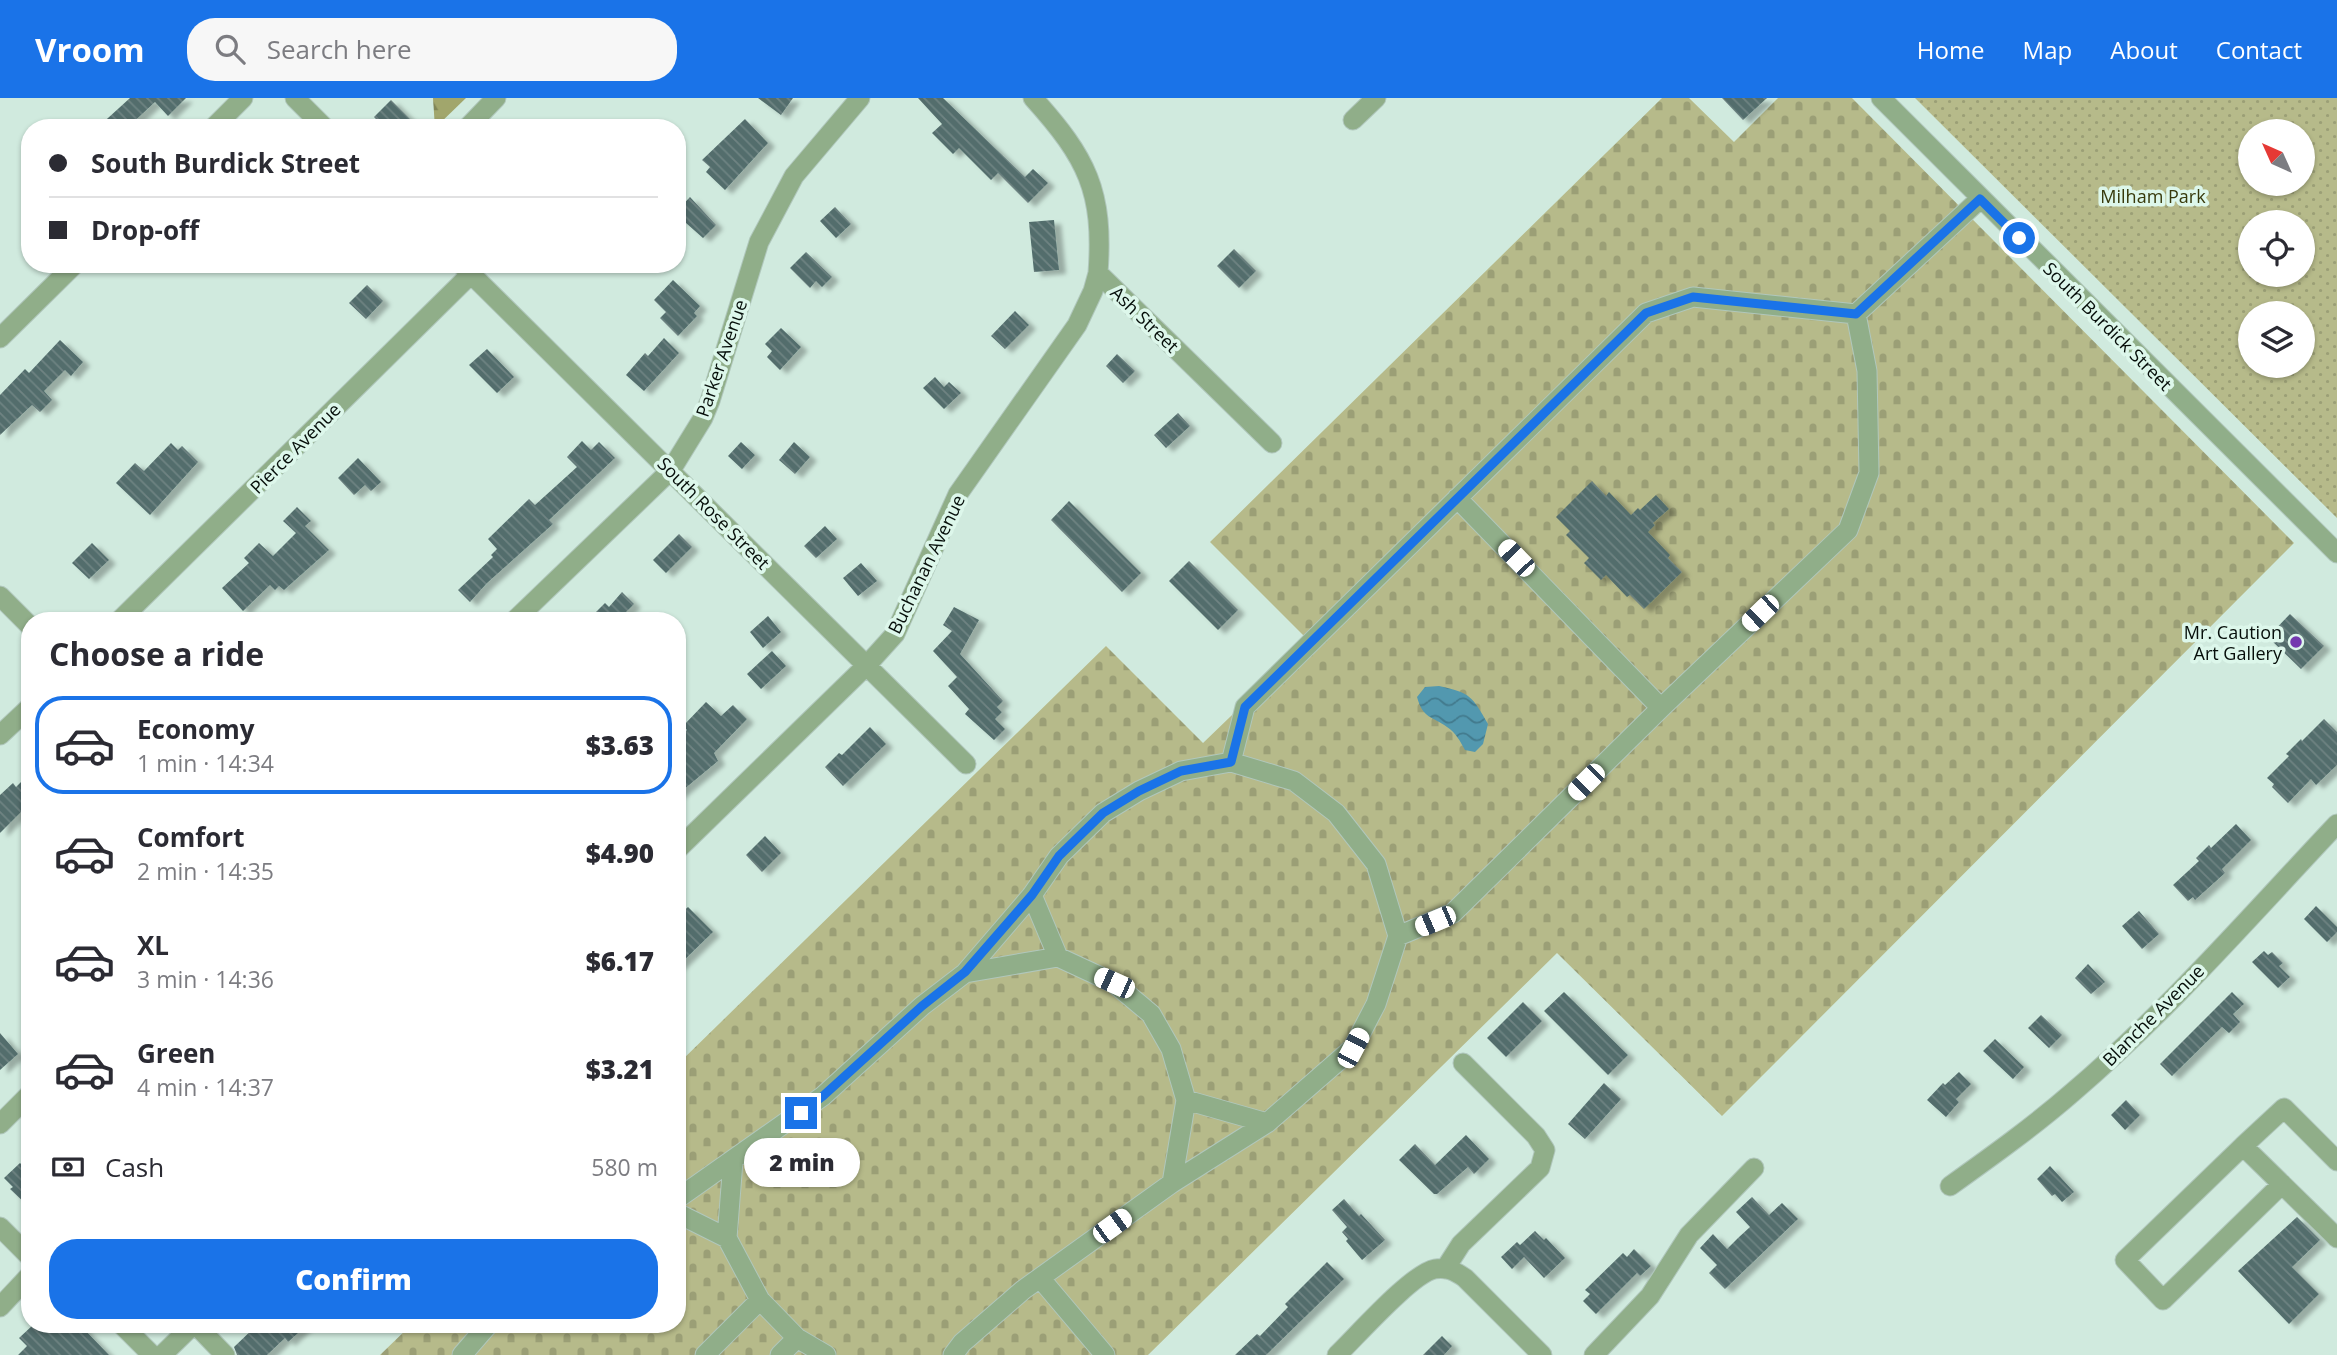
<!DOCTYPE html>
<meta charset="utf-8">
<style>
body{margin:0;font-family:"Open Sans",sans-serif;background:#f7f7f7;color:#2b2b33;height:100vh;display:flex;flex-direction:column;font-size:26px;white-space:nowrap}
*{box-sizing:border-box;margin:0}
p{font-size:23px;color:#7c7c81}
.icon{flex:none;width:38px;height:38px;fill:none;stroke:currentColor;stroke-width:2;stroke-linecap:round;stroke-linejoin:round}
.map{position:relative;flex:1;overflow:hidden}
.details{position:absolute;left:21px;top:514px;width:665px;height:721px;display:flex;flex-direction:column;background:#fff;border-radius:28px;box-shadow:0 2px 5px #0004}
.details>*{flex:none}
.banner{position:absolute;left:21px;top:21px;width:665px;height:154px;border-radius:28px;box-shadow:0 2px 5px #0004;display:grid;align-content:center;height:154px;padding:0 28px;background:#fff}
.needle{width:46px;rotate:315deg}
.tools{position:absolute;left:2238px;top:21px;display:grid;gap:14px}
.tools a{display:grid;place-items:center;width:77px;height:77px;border-radius:50%;background:#fff;box-shadow:0 2px 5px #0004;font-size:35px}
.end{position:absolute;width:32px;height:32px;margin:-16px;border:9px solid #1a73e8;background:#fff;box-shadow:0 0 0 4px #fff}
.from{border-radius:50%}
.bubble{position:absolute;height:49px;border-radius:24px;background:#fff;box-shadow:0 2px 5px #0004;font-size:23px;font-weight:800;line-height:49px;text-align:center}
.car{position:absolute;width:21px;height:42px;margin:-21px -10px;border-radius:9px;box-shadow:0 0 5px 2px #0007;background:linear-gradient(#fff 24%,#345 0 40%,#fff 0 76%,#345 0 86%,#fff 0)}
.banner b{display:flex;align-items:center;gap:24px;height:66px;font-size:26px}
.banner b+b{border-top:2px solid #e1e1e2}
.banner i{width:18px;height:18px;background:#2b2b33}
ul{padding:0;list-style:none}
li{display:flex;align-items:center;gap:21px;height:98px;margin:0 14px 10px;padding:0 14px;border:4px solid transparent;border-radius:28px}
li div{flex:1}
li b{display:block;font-size:26px}
li em{font-style:normal;font-weight:800}
li.current{border-color:#1a73e8}
li>.icon{width:63px;height:63px;stroke-width:1.5}
h2{padding:0 28px;font-size:32px;line-height:84px}
.pay{display:flex;align-items:center;gap:18px;height:77px;padding:0 28px;font-size:26px}
.pay p{margin-inline-start:auto}
.primary-button{display:flex;gap:14px;margin-top:auto;padding:14px 28px}
.primary-button a{flex:1;height:80px;border-radius:28px;background:#1a73e8;color:#fff;font-size:28px;font-weight:800;line-height:80px;text-align:center}
header{display:flex;align-items:center;gap:42px;box-sizing:border-box;height:98px;padding:0 35px;background:#1a73e8;color:#fff}
header strong{font-size:33px}
nav{display:flex;gap:38px;margin-inline-start:auto;font-size:24px}
.search{width:490px;height:63px;background:#f7f7f7;display:flex;align-items:center;gap:18px;box-sizing:border-box;padding:0 24px;border-radius:28px;color:#7c7c81;font-size:26px}
.map>svg:first-child{display:block}
.grass{fill:url(#grass-dots);fill-rule:evenodd}
.forest{fill:url(#forest-firs)}
.cemetery{fill:url(#cemetery-stones)}
.water{fill:url(#water-waves)}
.building{fill:url(#building-back-hatch);filter:url(#shadow)}
.lines{fill:none;stroke-linecap:round;stroke-linejoin:round}
.minor-casing{stroke:#b0c7bc;stroke-width:21}
.minor{stroke:#90ae89;stroke-width:19}
.route{stroke:#1a73e8;stroke-width:9}
.poi-dot{fill:#7439af;stroke:#ddf7eb;stroke-width:2.5}
.labels{text-anchor:middle;dominant-baseline:central;stroke-width:7;stroke-linejoin:round;paint-order:stroke}
.park-label{font-size:18px;fill:#37390b;stroke:#ddf7eb}
.street-label{font-size:18px;fill:#060e0a;stroke:#ddf7eb}
.poi-label{font-size:18px;fill:#060e0a;stroke:#ddf7eb;text-anchor:end}
</style>
<header>
<strong>Vroom</strong>
<div class="search"><svg class="icon" aria-label="search" viewBox="0 0 24 24"><circle cx="10" cy="10" r="6"/><path d="M15 15l6 6"/></svg>Search here</div>
<nav><a>Home</a><a>Map</a><a>About</a><a>Contact</a></nav>
</header>
<div class="map">
<svg width="2337" height="1257" viewBox="0 0 2337 1257">
<defs>
<pattern id="grass-dots" width="8" height="8" patternUnits="userSpaceOnUse" patternTransform="scale(1.75)"><rect width="8" height="8" fill="#b6ba8a"/><path d="M2 2h.1M6 6h.1" fill="none" stroke="#9b9f76" stroke-width="1.8" stroke-linecap="round"/></pattern>
<pattern id="forest-firs" width="22" height="20" patternUnits="userSpaceOnUse" patternTransform="scale(1.75)"><rect width="22" height="20" fill="#a1a66c"/><path d="M5 1l3.5 6h-7zM16 11l3.5 6h-7z" fill="#818657"/></pattern>
<pattern id="cemetery-stones" width="16" height="16" patternUnits="userSpaceOnUse" patternTransform="scale(1.75)"><rect width="16" height="16" fill="#b6ba8a"/><path d="M2 7V4a2 2 0 0 1 4 0v3zM10 15v-3a2 2 0 0 1 4 0v3z" fill="#9b9f76"/></pattern>
<pattern id="water-waves" width="16" height="10" patternUnits="userSpaceOnUse" patternTransform="scale(1.75)"><rect width="16" height="10" fill="#5298af"/><path d="M0 5q4-4 8 0t8 0" fill="none" stroke="#427a8d"/></pattern>
<pattern id="building-back-hatch" width="6" height="6" patternUnits="userSpaceOnUse" patternTransform="scale(1.75)"><rect width="6" height="6" fill="#526d6c"/><path d="M-1 5l2 2M0 0l6 6M5-1l2 2" fill="none" stroke="#6f8382"/></pattern>
<filter id="shadow"><feDropShadow dx="7" dy="4" stdDeviation="2" flood-color="#0004"/></filter>
</defs>
<rect width="100%" height="100%" fill="#d0eade"/>
<!-- grass -->
<path class="grass" d="M1915,0H2337V420ZM2250,33H2303V86H2250ZM2250,124H2303V177H2250ZM2250,215H2303V268H2250Z"/>
<!-- forest -->
<path class="forest" d="M433,0H466L435,30Z"/>
<!-- cemetery -->
<path class="cemetery" d="M1662,0H1689L1734,44L1778,0H1852L2294,445L1722,1018L1557,855L1148,1257H380L411,1227H677V967L1106,548L1203,645L1309,543L1210,444Z"/>
<!-- water -->
<path class="water" d="M1439,588C1471,595 1472,598 1488,626L1483,646L1475,654L1465,652C1460,643 1456,635 1447,629C1432,618 1423,621 1417,599L1425,589Z"/>
<!-- building -->
<path class="building" d="M130,0H186L168,18L155,4L127,30H97Z
M758,0H793L781,17Z
M918,0H943L1025,79L1033,71L1048,85L1028,105L998,75L991,82L959,50L953,56L932,35L942,26Z
M1722,0H1767L1743,22Z
M391,2L419,30H385L374,19Z
M745,21L768,45L725,92L706,74L710,69L702,62Z
M690,99L716,127L703,140L677,117V113Z
M835,109L851,126L836,140L820,123Z
M1054,122L1059,172L1034,174L1029,124Z
M1234,151L1256,173L1239,190L1217,168Z
M806,154L832,179L822,189L816,183L810,190L790,170Z
M673,182L700,208L694,215L697,218L678,238L660,220L666,214L654,202Z
M367,187L383,203L366,221L349,205Z
M1015,213L1029,227L1005,251L991,238Z
M781,230L801,249L780,272L767,259L772,253L765,246Z
M664,240L679,255L644,293L626,277L645,255L648,258Z
M60,242L83,264L71,278L65,272L44,293L52,302L40,314L32,307L0,337V297L25,271L29,275Z
M487,251L514,279L497,295L469,267Z
M1117,256L1135,273L1123,285L1106,268Z
M935,279L944,289L949,284L961,295L944,311L923,290Z
M1178,315L1190,328L1166,350L1154,337Z
M582,343L591,352L599,344L615,360L549,422L553,426L487,485L470,504L458,492L493,459L491,457L497,451L488,441L529,401L535,407L577,369L567,359Z
M741,344L755,357L742,371L728,358Z
M794,344L810,359L795,376L779,362Z
M171,345L178,352L182,348L198,364L150,417L116,385L135,365L144,373Z
M358,360L381,384L371,393L365,387L354,397L338,380Z
M1592,383L1606,398L1609,394L1631,417L1638,410L1640,412L1656,397L1669,411L1653,425L1655,427L1648,434L1670,457L1668,460L1682,474L1644,511L1630,497L1627,499L1606,477L1601,482L1584,465L1589,460L1566,437L1570,433L1556,419Z
M1069,403L1141,475L1122,494L1051,422Z
M297,409L311,423L305,428L329,452L284,492L279,488L275,492L270,487L243,513L222,490L249,465L244,460L259,445L273,458L296,435L283,423Z
M825,428L837,441L816,460L804,448Z
M679,436L692,449L666,475L653,462Z
M92,445L109,462L89,481L72,465Z
M1189,463L1238,512L1218,532L1169,483Z
M861,465L877,483L858,498L843,480Z
M622,494L634,506L620,520L623,523H587L605,505L609,509Z
M954,509L979,522L960,556L1003,603L997,609L1002,614L995,621L1005,631L994,642L965,616L969,611L948,588L957,579L933,553L952,533L943,527Z
M2290,516L2324,548L2301,571L2268,539Z
M768,518L781,534L763,550L750,534Z
M772,553L786,568L761,591L747,576Z
M706,604L721,618L733,607L747,621L714,655L718,663L677,697V653L684,646L678,640L687,632L683,628Z
M2324,621L2337,634V667L2316,687L2311,681L2288,705L2272,689L2274,686L2267,680L2289,658L2286,656L2301,641L2302,643Z
M870,629L886,646L843,688L825,669L839,655L842,657Z
M30,675V705L0,735V697L13,685L16,689Z
M2236,726L2251,742L2222,771L2225,775L2195,802L2193,799L2188,803L2173,787L2199,763L2196,760L2209,747L2211,750Z
M765,738L781,755L762,774L746,757Z
M2316,808L2337,829V834L2327,844L2304,821Z
M688,809L713,834L677,869V819Z
M2139,813L2159,836L2142,851L2122,828Z
M2264,853L2268,857L2272,854L2283,865L2279,868L2290,879L2278,890L2252,864Z
M2088,866L2105,884L2091,896L2075,880Z
M1564,894L1628,957L1608,977L1544,913Z
M2232,894L2244,906L2233,916L2240,924L2229,935L2222,929L2172,978L2160,966Z
M1523,904L1542,923L1506,959L1487,940Z
M2041,917L2062,937L2049,950L2028,930Z
M0,935L18,956L0,972Z
M1995,941L2024,969L2013,981L1983,953Z
M1959,974L1971,986L1956,1001L1959,1004L1946,1019L1927,1002L1943,985L1945,987Z
M1604,985L1621,1001L1585,1041L1568,1026Z
M2126,1002L2140,1017L2125,1032L2111,1017Z
M1466,1037L1489,1061L1474,1076L1468,1069L1437,1096H1434L1399,1062L1415,1046L1435,1067Z
M20,1065L30,1075V1110L10,1091L13,1089L4,1080Z
M2050,1068L2074,1094L2062,1104L2055,1096L2052,1098L2037,1081Z
M1752,1099L1769,1117L1782,1105L1798,1121L1725,1191L1709,1175L1717,1167L1700,1150L1713,1136L1727,1151L1738,1140L1750,1129L1736,1114Z
M1344,1101L1359,1118L1361,1116L1385,1142L1362,1162L1346,1143L1348,1141L1342,1134L1347,1129L1332,1112Z
M2297,1119L2320,1142L2292,1169L2319,1196L2289,1226L2238,1173Z
M1535,1133L1544,1142L1546,1140L1565,1160L1544,1180L1524,1159L1512,1171L1501,1159L1517,1144L1520,1147Z
M1634,1151L1651,1168L1640,1178L1637,1175L1596,1216L1583,1203L1590,1196L1585,1192L1623,1155L1627,1159Z
M1327,1164L1344,1181L1266,1257H1235L1257,1236L1260,1238L1288,1209L1285,1206Z
M33,1227H80L109,1257H18L27,1248L19,1240Z
M257,1227H307L288,1244L285,1240L267,1257H237L234,1249Z
M1442,1238L1452,1248L1444,1257H1423Z"/>
<g class="lines">
<defs>
<path id="minor" d="M295,0L325,30
M1033,0C1087,60 1104,93 1098,175L1272,345
M1881,0L2337,455
M1353,22L1376,0
M213,30L243,0
M467,30L496,0
M461,166L966,666
M0,240L75,166
M1457,400L1661,610
M0,498L30,528
M119,523L471,176
M514,523L671,372L703,320L710,303L759,144L794,78L860,0
M0,637L30,609
M1231,664L1245,609L1646,215L1693,199L1856,216L1980,101
M677,752L867,567L895,536L958,396L1077,227L1093,193L1098,175
M1032,797L1058,859
M1398,838L1453,815L1661,610L1848,432L1869,375L1867,273L1856,216
M965,875L1058,859L1114,885L1151,916L1171,951L1186,1002L1172,1085
M1186,1002L1267,1025
M0,1026L30,996
M2243,1048L2284,1010L2337,1063
M2282,1086L2163,1202L2125,1162L2243,1048L2337,1140
M1950,1088C1992,1058 2034,1028 2073,994C2168,913 2251,817 2337,726
M677,1101L823,998L922,908L965,875L1032,797L1059,758L1103,715L1139,693L1181,673L1231,664L1294,683L1336,715L1376,766L1398,838L1376,906L1353,950L1267,1025L1172,1085L1023,1192L962,1245L953,1257
M677,1115L727,1140L733,1063
M0,1129L30,1159
M727,1140L760,1202L797,1240L826,1257
M1445,1171L1461,1146L1540,1070L1545,1052L1536,1038L1463,965
M1040,1180L1105,1257
M0,1209L30,1177
M122,1227L152,1257
M196,1227L225,1257
M162,1257L193,1227
M462,1257L488,1227
M705,1257L760,1202
M780,1257L797,1240
M1337,1257C1356,1239 1412,1175 1435,1171C1447,1169 1455,1173 1465,1180L1542,1257
M1594,1257L1650,1198L1689,1137L1754,1070"/>
</defs>
<!-- minor casing -->
<use href="#minor" class="minor-casing"/>
<!-- minor -->
<use href="#minor" class="minor"/>
</g>
<g class="lines">
<!-- route -->
<path class="route" d="M801,1015L823,998L922,908L965,874L1032,797L1059,758L1103,715L1139,693L1181,673L1231,664L1245,609L1646,215L1693,199L1856,216L1980,101L2019,140"/>
</g>
<!-- markers -->
<circle class="poi-dot" cx="2296" cy="544" r="7"/>
<g class="labels">
<!-- park labels -->
<g class="park-label">
<text x="2153" y="98">Milham Park</text>
</g>
<!-- street labels -->
<g class="street-label">
<text transform="translate(1145 221) rotate(44)">Ash Street</text>
<text transform="translate(2108 228) rotate(45)">South Burdick Street</text>
<text transform="translate(721 260) rotate(-71)">Parker Avenue</text>
<text transform="translate(295 350) rotate(-45)">Pierce Avenue</text>
<text transform="translate(714 415) rotate(45)">South Rose Street</text>
<text transform="translate(926 466) rotate(-64)">Buchanan Avenue</text>
<text transform="translate(2153 917) rotate(-45)">Blanche Avenue</text>
</g>
<!-- poi labels -->
<g class="poi-label">
<text x="2282" y="534">Mr. Caution<tspan x="2282" dy="21">Art Gallery</tspan></text>
</g>
</g>
</svg>
<div class="tools">
<a><svg class="needle" viewBox="-14 -14 28 28"><path d="M0-13l5 13h-10z" fill="#e53935"/><path d="M0 13l5-13h-10z" fill="#7c7c81"/></svg></a>
<a><svg class="icon" aria-label="locate" viewBox="0 0 24 24"><circle cx="12" cy="12" r="6"/><path d="M12 2v4M12 18v4M2 12h4M18 12h4"/></svg></a>
<a><svg class="icon" aria-label="layers" viewBox="0 0 24 24"><path d="M12 4l9 5-9 5-9-5zM3 14l9 5 9-5"/></svg></a>
</div>
<i class="end from" style="left:2019px;top:140px"></i>
<i class="end" style="left:801px;top:1015px"></i>
<div class="bubble" style="left:744px;top:1040px;width:116px">2 min</div>
<i class="car" style="left:1516px;top:460px;rotate:316deg"></i>
<i class="car" style="left:1760px;top:515px;rotate:226deg"></i>
<i class="car" style="left:1586px;top:684px;rotate:225deg"></i>
<i class="car" style="left:1435px;top:823px;rotate:247deg"></i>
<i class="car" style="left:1114px;top:885px;rotate:294deg"></i>
<i class="car" style="left:1353px;top:950px;rotate:28deg"></i>
<i class="car" style="left:1112px;top:1128px;rotate:54deg"></i>
<div class="banner">
<b><i class="from"></i>South Burdick Street</b>
<b><i></i>Drop-off</b>
</div>
<section class="details">
<h2>Choose a ride</h2>
<ul>
<li class="current"><svg class="icon" aria-label="car" viewBox="0 0 24 24"><path d="M5 17H2v-5l4-1 3-4h7l3 4 3 1v5h-3M9 17h6M6 11h13"/><circle cx="7" cy="17" r="2"/><circle cx="17" cy="17" r="2"/></svg><div><b>Economy</b><p>1 min · 14:34</p></div><em>$3.63</em></li>
<li><svg class="icon" aria-label="car" viewBox="0 0 24 24"><path d="M5 17H2v-5l4-1 3-4h7l3 4 3 1v5h-3M9 17h6M6 11h13"/><circle cx="7" cy="17" r="2"/><circle cx="17" cy="17" r="2"/></svg><div><b>Comfort</b><p>2 min · 14:35</p></div><em>$4.90</em></li>
<li><svg class="icon" aria-label="car" viewBox="0 0 24 24"><path d="M5 17H2v-5l4-1 3-4h7l3 4 3 1v5h-3M9 17h6M6 11h13"/><circle cx="7" cy="17" r="2"/><circle cx="17" cy="17" r="2"/></svg><div><b>XL</b><p>3 min · 14:36</p></div><em>$6.17</em></li>
<li><svg class="icon" aria-label="car" viewBox="0 0 24 24"><path d="M5 17H2v-5l4-1 3-4h7l3 4 3 1v5h-3M9 17h6M6 11h13"/><circle cx="7" cy="17" r="2"/><circle cx="17" cy="17" r="2"/></svg><div><b>Green</b><p>4 min · 14:37</p></div><em>$3.21</em></li>
</ul>
<div class="pay"><svg class="icon" aria-label="cash" viewBox="0 0 24 24"><path d="M3 7h18v10H3z"/><circle cx="12" cy="12" r="2"/></svg>Cash<p>580 m</p></div>
<div class="primary-button"><a>Confirm</a></div>
</section>
</div>
